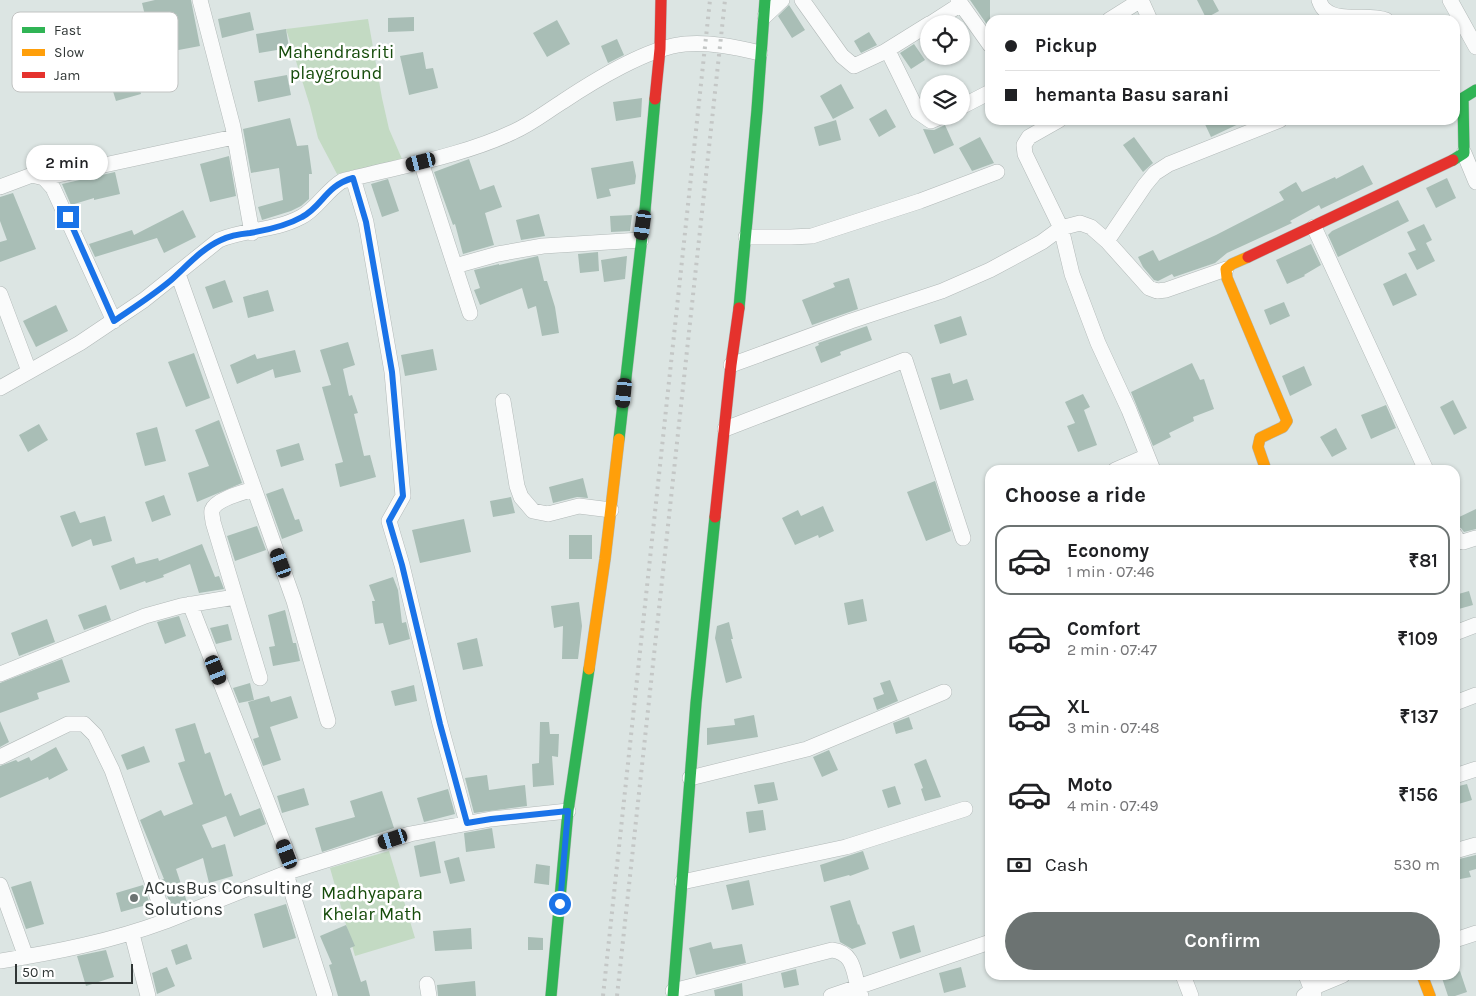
<!DOCTYPE html>
<meta charset="utf-8">
<style>
body{margin:0;font-family:Karla,sans-serif;background:#f2f2f2;color:#202124;height:100vh;display:flex;flex-direction:column;font-size:19px;white-space:nowrap}
*{box-sizing:border-box;margin:0}
p{font-size:16px;color:#757577}
.icon{flex:none;width:28px;height:28px;fill:none;stroke:currentColor;stroke-width:2;stroke-linecap:round;stroke-linejoin:round}
.map{position:relative;flex:1;overflow:hidden}
.panel{position:absolute;left:985px;top:465px;width:475px;height:515px;display:flex;flex-direction:column;background:#fff;border-radius:15px;box-shadow:0 1px 4px #0004}
.panel>*{flex:none}
.banner{position:absolute;left:985px;top:15px;width:475px;height:110px;border-radius:15px;box-shadow:0 1px 4px #0004;display:grid;align-content:center;height:110px;padding:0 20px;background:#fff}
.buttons{position:absolute;left:920px;top:15px;display:grid;gap:10px}
.buttons a{display:grid;place-items:center;width:50px;height:50px;border-radius:50%;background:#fff;box-shadow:0 1px 4px #0004;font-size:25px}
.scale{position:absolute;left:15px;bottom:12px;width:118px;box-sizing:border-box;padding-left:5px;border:2px solid #303635;border-top:0;font-size:14px;line-height:18px;white-space:nowrap;color:#303635;-webkit-text-stroke:4px #fff;paint-order:stroke}
.end{position:absolute;width:22px;height:22px;margin:-11px;border:6px solid #1a73e8;background:#fff;box-shadow:0 0 0 2px #fff}
.from{border-radius:50%}
.bubble{position:absolute;height:35px;border-radius:18px;background:#fff;box-shadow:0 1px 4px #0004;font-size:16px;font-weight:600;line-height:35px;text-align:center}
.car{position:absolute;width:15px;height:30px;margin:-15px -8px;border-radius:6px;box-shadow:0 0 4px 1px #0007;background:linear-gradient(#222 24%,#8ab4d8 0 40%,#222 0 76%,#8ab4d8 0 86%,#222 0)}
.banner b{display:flex;align-items:center;gap:18px;height:48px;font-size:19px}
.banner b+b{border-top:1px solid #e0e0e0}
.banner i{width:12px;height:12px;background:#202124}
ul{padding:0;list-style:none}
li{display:flex;align-items:center;gap:15px;height:70px;margin:0 10px 8px;padding:0 10px;border:2px solid transparent;border-radius:15px}
li div{flex:1}
li b{display:block;font-size:19px}
li em{font-style:normal;font-weight:600}
li.current{border-color:#6c7372}
li>.icon{width:45px;height:45px;stroke-width:1.5}
h2{padding:0 20px;font-size:22px;line-height:60px}
.pay{display:flex;align-items:center;gap:12px;height:55px;padding:0 20px;font-size:19px}
.pay p{margin-inline-start:auto}
.cta{display:flex;gap:10px;margin-top:auto;padding:10px 20px}
.cta a{flex:1;height:58px;border-radius:30px;background:#6c7372;color:#fff;font-size:20px;font-weight:600;line-height:58px;text-align:center}
.map>svg:first-child{display:block}
.green{fill:#c3dac3}
.building{fill:#a9beb6}
.lines{fill:none;stroke-linecap:round;stroke-linejoin:round}
.street-casing{stroke:#b2b9b8;stroke-width:16}
.fast-casing{stroke:#b2b9b8;stroke-width:12}
.slow-casing{stroke:#b2b9b8;stroke-width:12}
.jam-casing{stroke:#b2b9b8;stroke-width:12}
.street{stroke:#fafbfb;stroke-width:15}
.fast{stroke:#30b455;stroke-width:11}
.slow{stroke:#ff9f0a;stroke-width:11}
.jam{stroke:#e5322d;stroke-width:11}
.rail{stroke:#c4c7c6;stroke-width:4;stroke-dasharray:2.5 5;stroke-linecap:butt}
.route{stroke:#1a73e8;stroke-width:6}
.poi-dot{fill:#6c7372;stroke:#fff;stroke-width:2}
.labels{text-anchor:middle;dominant-baseline:central;stroke-width:5;stroke-linejoin:round;paint-order:stroke}
.park-label{font-size:18px;fill:#164c0b;stroke:#fff}
.poi-label{font-size:18px;fill:#303635;stroke:#fff;text-anchor:start}
.key{fill:#fff;stroke:#c1c3c2;stroke-width:1}
.key-label{font-size:14px;fill:#303635}
</style>
<div class="map">
<svg width="1476" height="996" viewBox="0 0 1476 996">
<rect width="100%" height="100%" fill="#dce5e3"/>
<!-- green -->
<path class="green" d="M368,19L382,98L389,129L402,159L337,174L318,138L310,106L286,29Z
M389,851L415,938L355,956L330,868Z"/>
<!-- building -->
<path class="building" d="M155,0H191L200,46L157,54L156,50L127,56L123,34L148,28L142,3Z
M970,0H990V29Z
M1197,0H1213L1219,11L1206,18Z
M789,5L805,30L792,38L778,16Z
M250,12L254,30L222,38L218,19Z
M414,17V31L388,32V18Z
M557,20L570,44L547,57L533,33Z
M286,29L289,48L259,53L256,34Z
M869,32L877,45L861,53L854,41Z
M617,39L624,55L608,63L601,46Z
M914,44L925,60L911,69L900,53Z
M423,52L426,69L433,68L438,88L409,95L400,56Z
M132,61L141,94L116,101L106,69Z
M287,75L291,95L258,102L254,81Z
M841,84L854,108L833,119L820,96Z
M642,98L641,117L616,121L613,102Z
M886,109L896,127L879,137L869,119Z
M290,118L297,146L308,145L312,174H309V199L301,206L291,211L262,220L258,207L283,200L279,168L251,173L243,129Z
M836,120L841,140L819,146L814,127Z
M1203,120H1247L1211,137Z
M945,125L954,145L934,154L923,129L934,130Z
M980,137L994,163L972,171L959,148Z
M1134,137L1153,163L1143,172L1123,145Z
M229,156L236,196L210,202L200,164Z
M469,159L480,190L494,185L502,207L485,213L494,245L463,254L455,224L453,225L434,172Z
M633,161L636,176L635,184L609,189L611,196L597,199L591,168Z
M1363,165L1373,184L1321,209L1319,205L1290,221L1292,223L1227,253L1215,263L1174,277L1172,274L1158,281L1154,280L1143,267L1138,257L1153,250L1159,261L1216,235L1284,200L1279,192L1296,182L1302,192L1335,177L1336,179Z
M115,172L120,194L94,200V198L71,205L62,184Z
M1447,178L1456,198L1436,208L1426,188Z
M388,179L399,211L382,217L371,184Z
M13,193L36,249L0,262V242L7,240L0,221V197Z
M1398,200L1409,221L1338,257L1328,235L1332,231Z
M183,210L196,237L164,253L157,238L95,257L89,244L132,230L134,235Z
M539,214L545,236L521,240L516,220Z
M632,215L630,231L611,232L610,216Z
M1424,224L1432,240L1426,243L1435,261L1417,270L1408,253L1416,250L1407,232Z
M1311,244L1321,265L1304,275L1305,276L1287,284L1276,260Z
M598,252L599,271L580,273L578,254Z
M538,256L544,281H547L555,307L559,333L542,336L536,306L528,309L522,288L480,305L474,290L480,288L474,270L499,264V265Z
M627,256L625,279L604,282L601,260Z
M1406,273L1417,295L1393,306L1383,284Z
M849,278L858,309L812,325L802,300L835,287L833,283Z
M225,280L233,302L213,309L205,287Z
M268,290L274,311L248,318L243,297Z
M1284,302L1290,316L1270,325L1264,310Z
M56,305L68,331L36,347L23,321Z
M961,316L967,335L940,344L934,325Z
M867,326L872,340L840,352L841,355L821,363L815,347L819,345L818,343Z
M348,342L355,365L343,369L349,396L352,395L358,413L354,414L364,456L370,455L376,477L340,487L335,464L343,462L322,387L331,385L320,350Z
M433,349L437,370L405,376L401,355Z
M295,350L301,372L275,378L273,369L237,384L230,365L255,354L257,359Z
M194,353L210,398L186,407L168,362Z
M1192,363L1200,380L1204,379L1214,409L1193,417L1194,421L1169,433L1171,437L1153,446L1131,392Z
M1304,366L1312,385L1290,396L1282,376Z
M950,373L953,384L967,379L974,400L940,410L931,378Z
M1083,394L1090,407L1084,410L1097,445L1078,452L1067,426L1075,423L1065,402Z
M1453,400L1467,428L1454,435L1440,407Z
M1386,405L1396,428L1371,439L1361,415Z
M219,420L242,483L197,502L188,473L209,466L195,430Z
M39,424L48,440L28,452L19,435Z
M157,427L166,461L145,466L136,433Z
M1336,428L1347,449L1332,457L1320,437Z
M299,443L304,460L281,467L276,450Z
M583,478L588,498L577,497L553,503L549,487Z
M935,481L951,531L926,541L907,492Z
M283,488L295,520L299,519L303,531L282,539L266,494Z
M164,495L171,515L152,522L145,502Z
M511,497L515,513L493,517L490,501Z
M823,506L834,531L819,538L818,535L795,545L782,518L798,510L801,516Z
M1476,509V529L1464,532L1461,528L1455,526V519Z
M75,511L80,523L105,516L112,541L93,546L91,539L72,547L60,516Z
M464,519L471,552L420,563L412,530Z
M257,526L266,550L235,561L227,536Z
M569,535H592V559H569Z
M202,544L215,577L219,576L224,589L199,593L190,564L163,575L164,577L146,583L145,581L120,590L111,566L134,557L136,564L158,558L159,561Z
M393,577L398,590L402,623L406,622L410,639L389,645L383,623L375,624L372,601H375L369,585Z
M1469,591L1473,605L1455,610V595Z
M863,599L867,621L848,625L844,603Z
M579,602L582,626L578,659H562L563,626L554,628L551,606Z
M106,605L111,620L84,630L78,615Z
M285,610L293,643H296L300,661L273,666L269,647L275,646L268,615Z
M179,616L186,636L165,644L157,622Z
M47,619L55,642L19,656L11,633Z
M729,622L733,639H731L742,678L726,683L715,638L717,626Z
M228,624L232,640L216,644L210,628Z
M477,638L483,666L463,670L457,643Z
M62,659L70,682L37,693L39,699L0,713V683Z
M890,680L898,701L877,710L873,698L884,694L880,683Z
M250,683L254,700L239,703L233,688Z
M414,685L417,701L395,706L391,691Z
M269,696L271,702L291,696L298,718L270,727L281,760L263,766L253,739L259,737L248,702Z
M754,715L758,737L707,745V728L735,725L734,719Z
M909,717L913,729L896,734L893,723Z
M0,721L9,742L0,747Z
M540,722H549L550,734H559L558,757L552,756L554,785L533,787L532,764L539,763Z
M195,723L205,754L210,752L225,796L231,793L240,816L260,808L266,824L234,837L226,816L202,825L212,848L225,844L233,876L209,883L203,858L176,869L187,902L172,909L161,880L164,879L140,820L161,810L164,816L193,804L178,763L185,761L175,729Z
M144,746L150,762L127,770L121,755Z
M56,747L68,770L49,780L48,777L0,798V766L16,760L18,762L29,757L31,761Z
M829,750L838,770L822,777L813,757Z
M926,759L941,797L925,801L921,789L923,788L914,764Z
M487,775L489,790L525,785L527,806L474,813L465,778Z
M774,782L778,800L758,804L754,785Z
M1467,784L1472,800L1455,805V787Z
M895,786L901,804L888,808L882,790Z
M304,788L309,805L282,813L277,796Z
M448,789L455,814L424,822L417,798Z
M382,791L394,828L322,852L315,828L355,817L350,801Z
M763,810L766,830L749,833L746,812Z
M492,828L495,848L466,852L464,833Z
M435,841L441,873L420,877L414,846Z
M863,851L869,869L850,876L849,875L824,882L820,865Z
M1476,855V869L1469,871L1471,877L1455,880V860Z
M459,857L465,881L450,884L444,861Z
M536,864L550,866L549,885L534,883Z
M749,880L754,905L732,910L726,885Z
M31,881L44,924L26,929L11,887Z
M143,885L150,904L121,912L116,893Z
M850,900L858,925L859,924L866,944L852,949L840,942L830,906Z
M286,904L296,938L263,948L254,914Z
M346,925L355,946L350,948L361,982L366,980L370,996H338L329,965L332,964L320,936Z
M914,925L921,952L900,959L892,932Z
M471,928L472,949L435,951L433,931Z
M528,937L543,938V950H528Z
M711,942L713,949L742,944L746,963L696,975L689,948Z
M187,944L192,959L176,965L171,950Z
M106,950L114,977L86,986L77,956Z
M167,967L175,986L157,994L152,973Z
M961,967L966,987L944,993L939,973Z
M796,969L799,985L784,988L781,973Z
M1460,971L1467,992L1455,996H1448L1442,978L1449,975H1455V973Z
M475,981L476,996H438L437,985Z
M742,983L743,996H715L714,990Z"/>
<g class="lines">
<defs>
<path id="street" d="M200,0L233,127L252,233
M802,0L842,56L854,66L884,52L890,55L918,112L931,121L942,116
M958,0L990,45
M1319,0C1320,3 1322,8 1325,10C1340,23 1368,13 1386,20
M1450,0L1476,47
M765,16L782,0
M1109,20L1141,0L1150,20
M930,24L961,4
M884,52L929,24
M961,107L990,92
M1059,120L1029,137L1024,145L1025,154L1061,228L1072,274L1098,343L1129,410L1153,470
M1464,153L1476,182
M421,162L470,313
M44,178L234,137
M353,178L366,222L392,372L403,496L389,521L402,565L440,724L467,823
M0,187L32,175L44,178L53,188L114,321
M1314,227L1426,470
M746,237H791L812,236L920,201L997,172
M1107,241L1145,185L1155,173L1169,164L1280,120
M455,266L498,254L543,246L641,240
M178,274L294,601L328,721
M0,294L29,371
M731,365L851,321L942,291L990,270L1042,242L1061,228L1080,223L1091,227L1107,241L1149,288L1157,291L1166,290L1226,269
M0,388L80,343L144,300L219,240C245,229 275,231 301,217C316,210 326,191 342,181C399,166 460,157 513,132C531,124 546,112 562,102C592,82 649,47 685,44C711,42 735,47 760,53
M503,401L517,486L521,497L533,511L548,514L579,506L611,510
M725,429L905,360L963,538
M1115,470L1147,456
M254,489C244,492 216,499 212,510C211,514 213,518 213,522L260,678
M1455,535L1457,539L1463,542L1476,538
M190,604L294,870
M1455,633L1476,625
M0,674L145,616L181,606L235,597
M1455,703L1476,695
M0,757L68,724H84L95,735L112,770L166,921L294,870L410,834L491,819L568,811
M1455,776L1476,769
M690,778L807,749L944,692
M1455,851L1476,845
M286,874L325,996
M682,882L846,847L965,809
M0,885L26,957
M132,934L148,996
M1455,940L1476,933
M0,961C57,952 112,941 166,921
M1183,975L1191,996
M1306,975L1314,996
M427,984L429,996
M673,991L832,950C857,953 853,978 861,996
M831,996L990,942
M1304,996L1319,985L1343,975"/>
<path id="fast" d="M1453,160L1464,153L1463,98L1476,90
M739,308L757,110L765,0
M619,439L645,210L655,99
M551,996L568,811L589,669
M673,996L696,703L715,517"/>
<path id="slow" d="M1248,257L1232,264L1226,269L1227,278L1287,421L1283,427L1260,438L1258,447L1266,470
M589,669L605,559L619,439
M1422,975L1430,996"/>
<path id="jam" d="M655,99L660,49L661,0
M1248,257L1453,160
M715,517L731,365L739,308"/>
</defs>
<!-- street casing -->
<use href="#street" class="street-casing"/>
<!-- fast casing -->
<use href="#fast" class="fast-casing"/>
<!-- slow casing -->
<use href="#slow" class="slow-casing"/>
<!-- jam casing -->
<use href="#jam" class="jam-casing"/>
<!-- street -->
<use href="#street" class="street"/>
<!-- fast -->
<use href="#fast" class="fast"/>
<!-- slow -->
<use href="#slow" class="slow"/>
<!-- jam -->
<use href="#jam" class="jam"/>
<!-- rail -->
<path class="rail" d="M603,996L710,0
M617,996L725,0"/>
</g>
<g class="lines">
<!-- route -->
<path class="route" d="M68,217L114,321C133,308 152,296 170,281C186,267 201,249 221,240C231,235 240,234 250,233C268,230 286,226 302,217C323,206 325,186 353,178L366,222L392,372L403,496L389,521L402,565L440,724L467,823L491,819L568,811L560,904"/>
</g>
<!-- markers -->
<circle class="poi-dot" cx="134" cy="898" r="5"/>
<g class="labels">
<!-- park labels -->
<g class="park-label">
<text x="336" y="52">Mahendrasriti<tspan x="336" dy="21">playground</tspan></text>
<text x="372" y="893">Madhyapara<tspan x="372" dy="21">Khelar Math</tspan></text>
</g>
<!-- poi labels -->
<g class="poi-label">
<text x="144" y="888">ACusBus Consulting<tspan x="144" dy="21">Solutions</tspan></text>
</g>
</g>
<!-- legend -->
<rect x="12" y="12" width="166" height="80" rx="8" class="key"/>
<rect x="22" y="27" width="23" height="6" fill="#30b455"/>
<rect x="22" y="49" width="23" height="7" fill="#ff9f0a"/>
<rect x="22" y="72" width="23" height="6" fill="#e5322d"/>
<g class="key-label">
<text x="54" y="35">Fast</text>
<text x="54" y="57">Slow</text>
<text x="54" y="80">Jam</text>
</g>
</svg>
<div class="buttons">
<a><svg class="icon" aria-label="locate" viewBox="0 0 24 24"><circle cx="12" cy="12" r="6"/><path d="M12 2v4M12 18v4M2 12h4M18 12h4"/></svg></a>
<a><svg class="icon" aria-label="layers" viewBox="0 0 24 24"><path d="M12 4l9 5-9 5-9-5zM3 14l9 5 9-5"/></svg></a>
</div>
<div class="scale">50 m</div>
<i class="end from" style="left:560px;top:904px"></i>
<i class="end" style="left:68px;top:217px"></i>
<div class="bubble" style="left:26px;top:145px;width:82px">2 min</div>
<i class="car" style="left:421px;top:162px;rotate:256deg"></i>
<i class="car" style="left:643px;top:225px;rotate:188deg"></i>
<i class="car" style="left:624px;top:393px;rotate:186deg"></i>
<i class="car" style="left:281px;top:563px;rotate:340deg"></i>
<i class="car" style="left:216px;top:670px;rotate:158deg"></i>
<i class="car" style="left:393px;top:839px;rotate:252deg"></i>
<i class="car" style="left:287px;top:854px;rotate:339deg"></i>
<div class="banner">
<b><i class="from"></i>Pickup</b>
<b><i></i>hemanta Basu sarani</b>
</div>
<section class="panel">
<h2>Choose a ride</h2>
<ul>
<li class="current"><svg class="icon" aria-label="car" viewBox="0 0 24 24"><path d="M5 17H2v-5l4-1 3-4h7l3 4 3 1v5h-3M9 17h6M6 11h13"/><circle cx="7" cy="17" r="2"/><circle cx="17" cy="17" r="2"/></svg><div><b>Economy</b><p>1 min · 07:46</p></div><em>₹81</em></li>
<li><svg class="icon" aria-label="car" viewBox="0 0 24 24"><path d="M5 17H2v-5l4-1 3-4h7l3 4 3 1v5h-3M9 17h6M6 11h13"/><circle cx="7" cy="17" r="2"/><circle cx="17" cy="17" r="2"/></svg><div><b>Comfort</b><p>2 min · 07:47</p></div><em>₹109</em></li>
<li><svg class="icon" aria-label="car" viewBox="0 0 24 24"><path d="M5 17H2v-5l4-1 3-4h7l3 4 3 1v5h-3M9 17h6M6 11h13"/><circle cx="7" cy="17" r="2"/><circle cx="17" cy="17" r="2"/></svg><div><b>XL</b><p>3 min · 07:48</p></div><em>₹137</em></li>
<li><svg class="icon" aria-label="car" viewBox="0 0 24 24"><path d="M5 17H2v-5l4-1 3-4h7l3 4 3 1v5h-3M9 17h6M6 11h13"/><circle cx="7" cy="17" r="2"/><circle cx="17" cy="17" r="2"/></svg><div><b>Moto</b><p>4 min · 07:49</p></div><em>₹156</em></li>
</ul>
<div class="pay"><svg class="icon" aria-label="cash" viewBox="0 0 24 24"><path d="M3 7h18v10H3z"/><circle cx="12" cy="12" r="2"/></svg>Cash<p>530 m</p></div>
<div class="cta"><a>Confirm</a></div>
</section>
</div>
